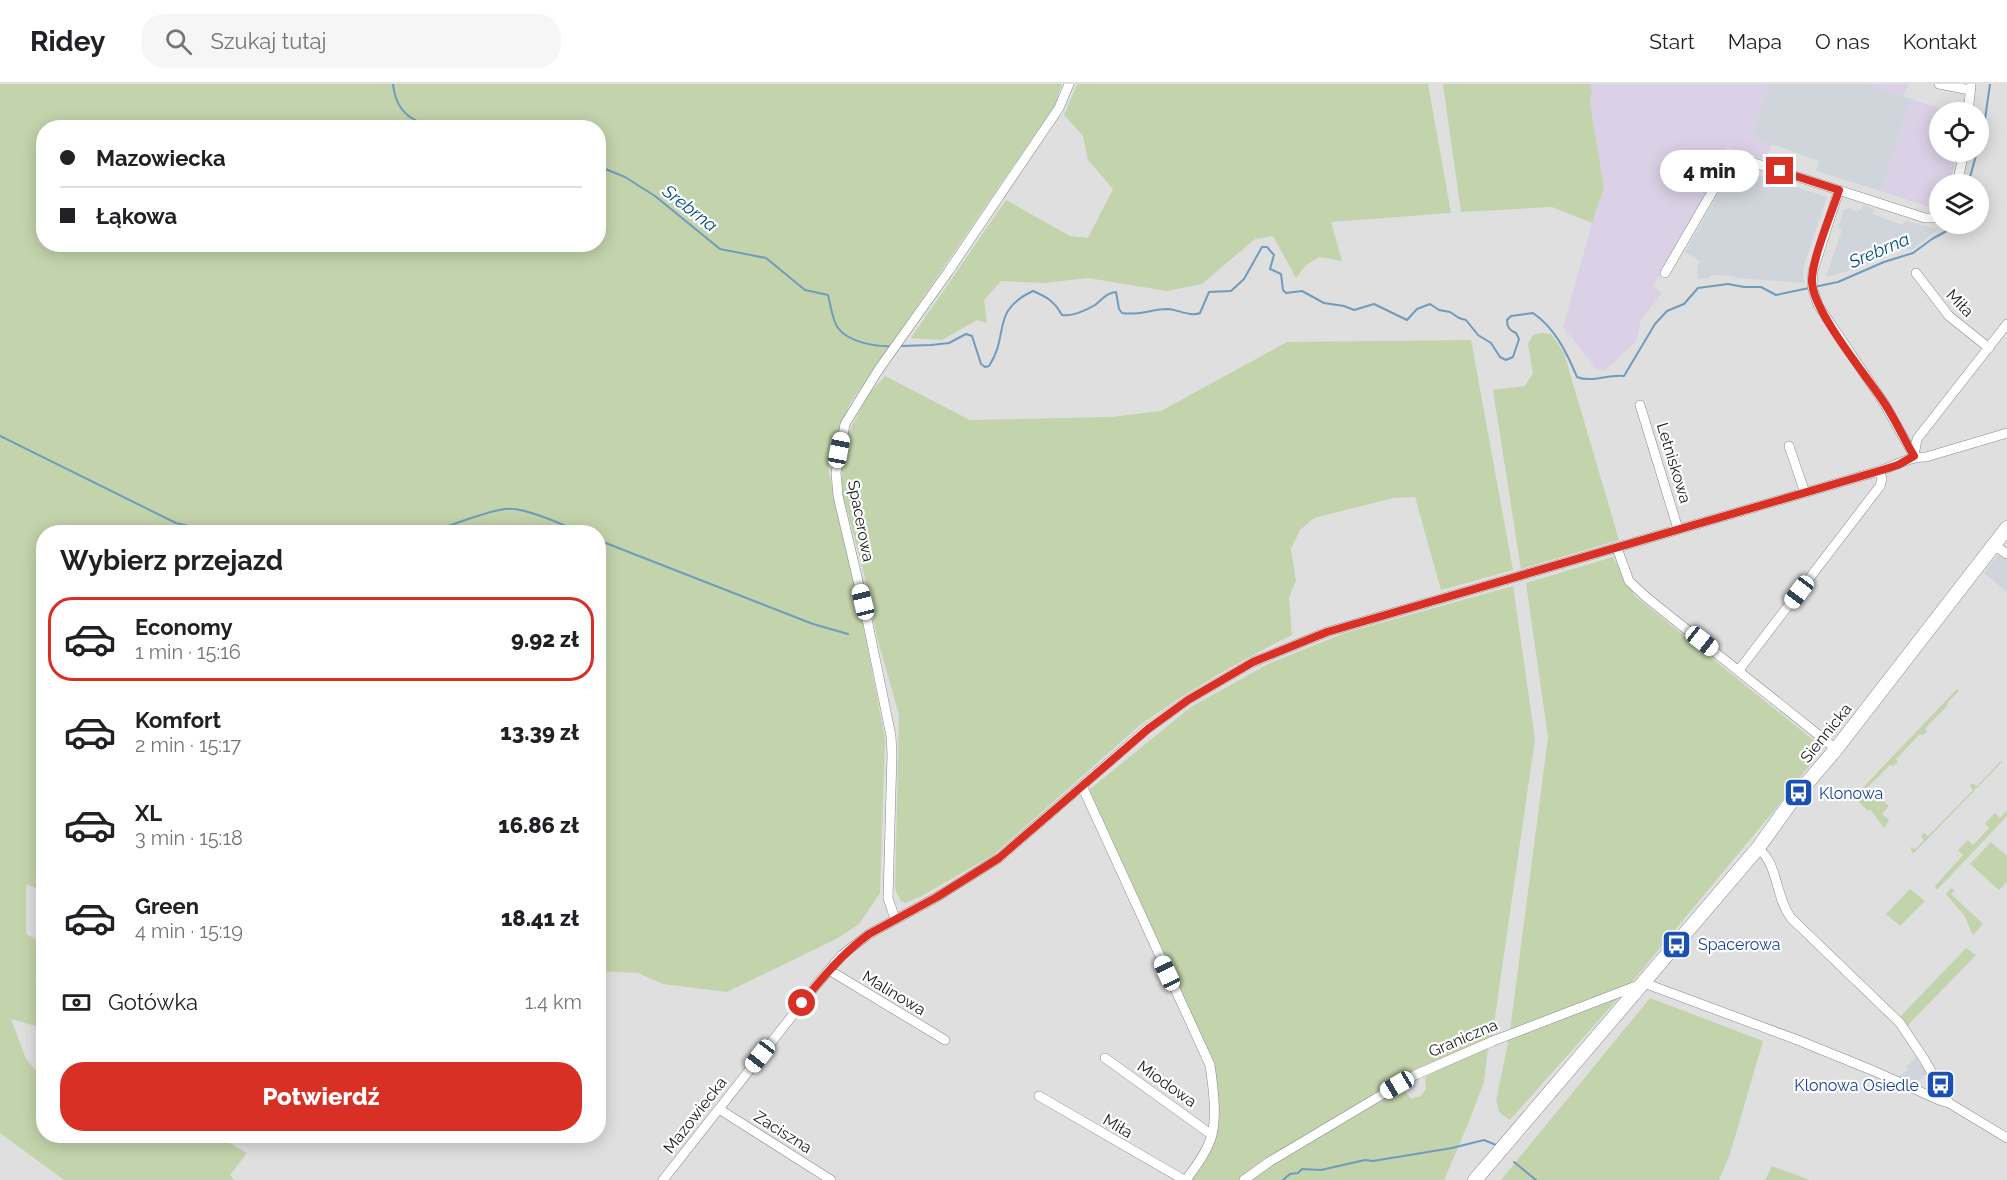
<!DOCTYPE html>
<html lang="pl">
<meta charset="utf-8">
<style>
body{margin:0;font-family:Raleway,sans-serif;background:#f6f6f6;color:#202124;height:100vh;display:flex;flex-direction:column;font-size:22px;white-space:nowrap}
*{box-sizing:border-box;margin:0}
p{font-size:20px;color:#757577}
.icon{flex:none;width:33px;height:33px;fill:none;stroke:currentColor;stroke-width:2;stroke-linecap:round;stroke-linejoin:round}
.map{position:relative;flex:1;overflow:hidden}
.sheet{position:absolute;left:36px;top:441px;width:570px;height:618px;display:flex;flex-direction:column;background:#fff;border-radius:24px;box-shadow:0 3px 15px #0003}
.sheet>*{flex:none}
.banner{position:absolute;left:36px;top:36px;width:570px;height:132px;border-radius:24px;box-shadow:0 3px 15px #0003;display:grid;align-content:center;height:132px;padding:0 24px;background:#fff}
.tools{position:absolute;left:1929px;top:18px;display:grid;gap:12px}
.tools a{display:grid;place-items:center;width:60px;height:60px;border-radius:50%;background:#fff;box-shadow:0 3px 15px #0003;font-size:30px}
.end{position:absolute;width:27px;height:27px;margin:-14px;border:8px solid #d93025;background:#fff;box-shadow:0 0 0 3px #fff}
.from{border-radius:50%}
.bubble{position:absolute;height:42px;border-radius:21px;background:#fff;box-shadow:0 3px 15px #0003;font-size:20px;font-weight:800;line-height:42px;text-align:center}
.car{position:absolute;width:18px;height:36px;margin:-18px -9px;border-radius:8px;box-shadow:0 0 4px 2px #0007;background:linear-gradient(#fff 24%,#345 0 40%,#fff 0 76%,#345 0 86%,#fff 0)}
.banner b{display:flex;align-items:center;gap:21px;height:57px;font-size:22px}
.banner b+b{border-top:2px solid #e0e0e0}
.banner i{width:15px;height:15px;background:#202124}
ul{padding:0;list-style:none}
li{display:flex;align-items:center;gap:18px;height:84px;margin:0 12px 9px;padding:0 12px;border:3px solid transparent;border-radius:24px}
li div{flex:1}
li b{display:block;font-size:22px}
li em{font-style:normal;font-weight:800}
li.on{border-color:#d93025}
li>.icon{width:54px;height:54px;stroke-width:1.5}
h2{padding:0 24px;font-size:27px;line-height:72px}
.pay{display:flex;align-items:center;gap:15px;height:66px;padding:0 24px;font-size:22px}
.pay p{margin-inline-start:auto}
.action{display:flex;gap:12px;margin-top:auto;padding:12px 24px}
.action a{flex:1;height:69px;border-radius:24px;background:#d93025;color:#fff;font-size:24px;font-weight:800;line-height:69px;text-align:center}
header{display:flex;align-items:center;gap:36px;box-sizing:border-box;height:84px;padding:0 30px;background:#fff;border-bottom:2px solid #e0e0e0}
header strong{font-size:28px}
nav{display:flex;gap:33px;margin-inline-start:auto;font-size:21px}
.search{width:420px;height:54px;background:#f6f6f6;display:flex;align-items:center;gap:15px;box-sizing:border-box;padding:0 21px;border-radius:24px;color:#757577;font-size:22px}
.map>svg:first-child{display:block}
.built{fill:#d0d4db}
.industrial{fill:#dad1e6}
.green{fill:#c3d3ab;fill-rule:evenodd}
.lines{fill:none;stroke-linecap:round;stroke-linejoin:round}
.stream{stroke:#6f9bbd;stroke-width:2}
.minor-casing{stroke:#88898a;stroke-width:10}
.secondary-casing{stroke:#88898a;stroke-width:15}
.minor{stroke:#fff;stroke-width:9}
.secondary{stroke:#fff;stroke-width:14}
.route{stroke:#d93025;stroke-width:8}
.labels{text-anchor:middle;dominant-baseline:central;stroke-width:4.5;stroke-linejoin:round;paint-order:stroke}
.street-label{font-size:16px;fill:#1a1a1b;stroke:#fff}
.transit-label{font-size:16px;fill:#164399;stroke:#fff;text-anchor:start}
.water-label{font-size:18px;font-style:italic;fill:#01507d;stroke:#fff}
</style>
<header>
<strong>Ridey</strong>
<div class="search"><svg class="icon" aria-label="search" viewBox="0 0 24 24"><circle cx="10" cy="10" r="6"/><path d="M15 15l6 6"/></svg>Szukaj tutaj</div>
<nav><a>Start</a><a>Mapa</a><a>O nas</a><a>Kontakt</a></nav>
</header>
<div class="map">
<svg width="2007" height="1096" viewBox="0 0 2007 1096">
<rect width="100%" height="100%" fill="#dfdfe0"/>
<!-- built -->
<path class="built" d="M1768,0H1866L1911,15L1881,107L1816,87L1819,77L1752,53Z
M1733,83L1827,113L1803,184L1804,199L1735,194V192L1711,191L1709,194L1698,195L1697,182L1700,177L1685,168Z
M1863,121L1874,125L1872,130L1903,141L1906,136L1937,146L1913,165L1897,166L1862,183L1826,193L1842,146L1838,144L1844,126L1852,123V126L1858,128V125L1861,126Z
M2000,468L2007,474V508L1984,489Z
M1916,973L1927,990L1913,1001L1897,993L1908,986L1906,983Z"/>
<!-- industrial -->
<path class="industrial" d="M1590,0H1768L1752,53L1772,59L1766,76L1727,63L1724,74L1725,77L1653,202L1662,209L1641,236L1636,258L1604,287L1597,285L1563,243L1592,139L1604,104L1590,19V11L1591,10Z
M1866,0H1909L1903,12Z
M1911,15L1951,28H1940V68H1957L1950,100H1940L1939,126L1881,107Z"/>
<!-- green -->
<path class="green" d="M0,0H1062L1055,21L849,321L828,384L860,525L885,654L880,809L859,840L838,854L727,908L663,900L638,889L599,887L598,448H44V808L26,800V850L43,859V885L35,896L43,904V938L39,943L11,935L26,975L43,995L44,1052H217L247,1069L230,1091L234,1096H64L0,1049ZM44,44H598V160H44Z
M1077,0H1428L1451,129L1331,138L1342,177L1319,173L1306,181L1296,194L1273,152L1255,155L1202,200L1167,207L1088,194L1044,199L1001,197L984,216L987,239L977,236L942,256L911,254L1006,116L1070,152L1088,154L1113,105L1088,76L1083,52L1064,31Z
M1443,0H1590L1592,11H1590V19L1604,104L1592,139L1552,123L1461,128Z
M1541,249L1551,250L1564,269L1619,456L1521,485L1493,306L1525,302L1533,289L1528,260L1533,251Z
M1471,256L1513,486L1441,506L1415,413L1394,414L1314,434L1300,446L1291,465L1296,497L1289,513L1292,551C1239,577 1188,607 1140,641L993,771L920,813L905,819L901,817L895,805L899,631L877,553L864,490L842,408V378L845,355L869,310L885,292L970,336L1112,333L1161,327L1287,258Z
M1613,473L1635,512L1823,664L1777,723L1631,899L1510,947L1548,653L1526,499Z
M1513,502L1535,655L1492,954L1389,1003L1241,1096H1190L1211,1062L1215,1004L1161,868L1089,706L1191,623L1270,579L1345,549Z
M1957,605L1959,607L1949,617L1946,623L1925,645L1927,648L1923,651L1920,650L1896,675L1898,678L1893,682L1890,681L1865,706L1875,715L1878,712L1889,722L1882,730L1889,736L1884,744L1870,725L1868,727L1854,713Z
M2001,677L2002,678L1913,770L1910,763L1915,765L1924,756L1921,752L1924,749L1928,752L1973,706L1970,702L1972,699L1977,702Z
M2007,726V732L1938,805H1936L1935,802L1963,771L1958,766L1968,756L1973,761L1989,744L1985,739L1995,729L2000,734Z
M1991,758L2007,772V798L1999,806L1970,780Z
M1951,804L1955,806L1951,810L1983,840L1973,851L1964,831L1946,810Z
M1910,805L1925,817L1900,842L1886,830Z
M1966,864L1976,871L1907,942L1900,933Z
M1622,910L1510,1036L1499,1028L1496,1017L1509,954Z
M1650,914L1763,957L1730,1070L1719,1096H1501Z
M1488,964L1484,998L1468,1040L1444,1096H1249L1294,1066L1399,1005L1405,1007L1411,1015L1421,1012L1426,1005L1425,994L1427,992L1462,973Z
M1772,1082L1810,1096H1765Z"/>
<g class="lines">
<!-- stream -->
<path class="stream" d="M393,0C396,31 416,41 445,44
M1978,64L1983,49L1990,0
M598,82L625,93L655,112L720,165L766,174L805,206L828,211C830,219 833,238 838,244C848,258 876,263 892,262
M1968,100L1977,68
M1814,203L1838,198L1884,178L1913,169L1932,155L1952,144L1954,140
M901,262L931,261L949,259L966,250L972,252L981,280L985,283L989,282C1010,250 990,227 1033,207C1047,213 1054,217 1062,231C1071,233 1087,226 1095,221C1102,216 1106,209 1116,208L1119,225L1122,229C1138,232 1152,225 1168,225C1179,226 1191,233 1200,229L1209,208L1231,207L1244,195L1262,163H1267L1274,171L1270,185L1281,190L1283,206L1286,209L1302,207L1324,219L1344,222L1354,226L1374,220L1407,236L1417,225L1430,220L1439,226L1450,228L1459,234L1466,236L1478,251L1491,259L1500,273L1506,276L1513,273L1519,255L1516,249C1509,246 1507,243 1507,236L1511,232L1533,229C1555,244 1567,269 1577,293C1591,299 1608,290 1624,292L1655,240L1667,227L1684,220L1698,204L1728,200L1744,203H1761L1776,211L1809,204
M0,352L176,439L216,448
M430,448C455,441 479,429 505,425C523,422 564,441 580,448
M598,456L813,540L848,550
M1514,1078L1536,1096
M1283,1096L1290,1090L1298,1089L1302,1085L1321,1086L1365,1076L1373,1077L1452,1064L1484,1056L1496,1061"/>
<defs>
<path id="minor" d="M1939,0L1970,6
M1968,28L1971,2
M1957,100L1964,68
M1839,106L1813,187L1812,202L1818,221L1884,319L1914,372
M1665,189L1730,77L1736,73L1925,134H1940
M1916,189L1949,232L1989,264
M1640,321L1678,445
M1789,362L1805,409
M1914,372L1917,355L2007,240
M1994,461L2007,470
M1617,464L1629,497L1646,513L1836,665
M1739,586L1880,402L1882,395L1879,387
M1082,702L1210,981C1213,1002 1217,1030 1212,1051C1207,1068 1196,1082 1186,1096
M1758,764C1779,781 1775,813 1791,834L1900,939L1924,975L1949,1019L2007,1054
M895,835L888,814L892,670L891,652L867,535L838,412L836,389L845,340L879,285L948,188L1059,24L1069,0
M829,886L945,956
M1105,974L1212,1051
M1039,1012L1184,1096
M719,1025L831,1096
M663,1096L814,904L842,871L869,850L937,813L999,774L1147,645L1188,616L1253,578L1327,548L1879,387C1895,382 1910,372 1926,373L2007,349
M1244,1096L1269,1078L1415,991L1493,957L1644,899L1795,955L1874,987L1939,1016L1949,1019"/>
<path id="secondary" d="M1475,1096L1758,764L1791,718L1836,665L2007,444"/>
</defs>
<!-- minor casing -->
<use href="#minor" class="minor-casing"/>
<!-- secondary casing -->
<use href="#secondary" class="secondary-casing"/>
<!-- minor -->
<use href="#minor" class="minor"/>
<!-- secondary -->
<use href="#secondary" class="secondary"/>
</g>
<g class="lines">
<!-- route -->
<path class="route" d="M802,919C822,894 843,869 869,850L937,813L999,774L1148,645L1188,616L1253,578L1327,548L1879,387L1898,381L1914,372C1904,355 1896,337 1885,320C1867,292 1813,228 1812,198C1811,177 1832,128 1839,106L1780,87"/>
</g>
<!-- icons -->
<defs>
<symbol id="bus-square" viewBox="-11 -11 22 22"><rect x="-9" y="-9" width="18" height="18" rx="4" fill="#1a4fb4" stroke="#fff"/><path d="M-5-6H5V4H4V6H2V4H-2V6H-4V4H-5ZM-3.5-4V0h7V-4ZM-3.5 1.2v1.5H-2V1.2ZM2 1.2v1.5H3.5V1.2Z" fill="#fff"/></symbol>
</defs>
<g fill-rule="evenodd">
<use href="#bus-square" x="1782" y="692" width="33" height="33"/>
<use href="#bus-square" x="1660" y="844" width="33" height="33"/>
<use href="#bus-square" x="1924" y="984" width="33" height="33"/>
</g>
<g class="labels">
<!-- street labels -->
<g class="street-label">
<text transform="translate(1960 219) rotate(46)">Miła</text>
<text transform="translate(1674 379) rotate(73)">Letniskowa</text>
<text transform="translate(861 437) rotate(79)">Spacerowa</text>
<text transform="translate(1826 649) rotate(-51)">Siennicka</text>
<text transform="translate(894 909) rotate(31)">Malinowa</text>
<text transform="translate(1463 954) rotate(-23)">Graniczna</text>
<text transform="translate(1167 1000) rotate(35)">Miodowa</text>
<text transform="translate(695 1031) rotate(-52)">Mazowiecka</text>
<text transform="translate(1118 1042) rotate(30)">Miła</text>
<text transform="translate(783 1048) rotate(32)">Zaciszna</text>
</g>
<!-- transit labels -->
<g class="transit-label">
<text x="1819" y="709">Klonowa</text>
<text x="1698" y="860">Spacerowa</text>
<text x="1919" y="1001" text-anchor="end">Klonowa Osiedle</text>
</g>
<!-- water labels -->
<g class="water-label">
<text transform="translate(690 124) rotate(38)">Srebrna</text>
<text transform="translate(1879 166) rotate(-23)">Srebrna</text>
</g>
</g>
</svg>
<div class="tools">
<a><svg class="icon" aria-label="locate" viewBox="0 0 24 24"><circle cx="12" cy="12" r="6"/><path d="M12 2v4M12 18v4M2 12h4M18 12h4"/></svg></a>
<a><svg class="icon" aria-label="layers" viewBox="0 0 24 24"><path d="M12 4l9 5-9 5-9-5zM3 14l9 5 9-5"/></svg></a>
</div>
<i class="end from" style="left:802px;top:919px"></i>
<i class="end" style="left:1780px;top:87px"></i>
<div class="bubble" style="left:1660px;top:66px;width:99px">4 min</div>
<i class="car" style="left:839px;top:366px;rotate:11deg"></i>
<i class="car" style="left:1799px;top:508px;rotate:217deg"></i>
<i class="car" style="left:863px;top:518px;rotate:346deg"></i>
<i class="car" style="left:1702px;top:557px;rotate:128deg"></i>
<i class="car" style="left:1167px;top:889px;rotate:335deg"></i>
<i class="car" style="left:760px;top:972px;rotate:218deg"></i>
<i class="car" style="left:1397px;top:1001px;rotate:240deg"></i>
<div class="banner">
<b><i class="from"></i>Mazowiecka</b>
<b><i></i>Łąkowa</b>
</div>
<section class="sheet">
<h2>Wybierz przejazd</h2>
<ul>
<li class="on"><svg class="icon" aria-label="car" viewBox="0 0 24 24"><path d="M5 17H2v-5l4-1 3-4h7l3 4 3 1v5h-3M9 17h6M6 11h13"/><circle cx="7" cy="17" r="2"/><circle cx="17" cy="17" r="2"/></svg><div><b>Economy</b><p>1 min · 15:16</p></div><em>9.92 zł</em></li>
<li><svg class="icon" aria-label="car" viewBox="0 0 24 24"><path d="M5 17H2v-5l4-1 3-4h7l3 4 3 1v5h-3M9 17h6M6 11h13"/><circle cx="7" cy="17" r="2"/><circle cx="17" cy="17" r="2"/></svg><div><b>Komfort</b><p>2 min · 15:17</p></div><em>13.39 zł</em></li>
<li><svg class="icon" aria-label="car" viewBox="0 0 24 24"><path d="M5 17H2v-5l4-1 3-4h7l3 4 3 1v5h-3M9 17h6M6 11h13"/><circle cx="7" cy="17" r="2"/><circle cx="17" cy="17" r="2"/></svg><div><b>XL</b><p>3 min · 15:18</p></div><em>16.86 zł</em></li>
<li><svg class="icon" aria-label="car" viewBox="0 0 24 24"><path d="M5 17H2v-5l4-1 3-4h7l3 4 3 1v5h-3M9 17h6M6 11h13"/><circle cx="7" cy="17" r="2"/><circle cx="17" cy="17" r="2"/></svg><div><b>Green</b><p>4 min · 15:19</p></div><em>18.41 zł</em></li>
</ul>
<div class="pay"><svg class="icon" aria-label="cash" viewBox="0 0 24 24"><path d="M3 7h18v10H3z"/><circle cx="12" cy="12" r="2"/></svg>Gotówka<p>1.4 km</p></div>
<div class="action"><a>Potwierdź</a></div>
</section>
</div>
